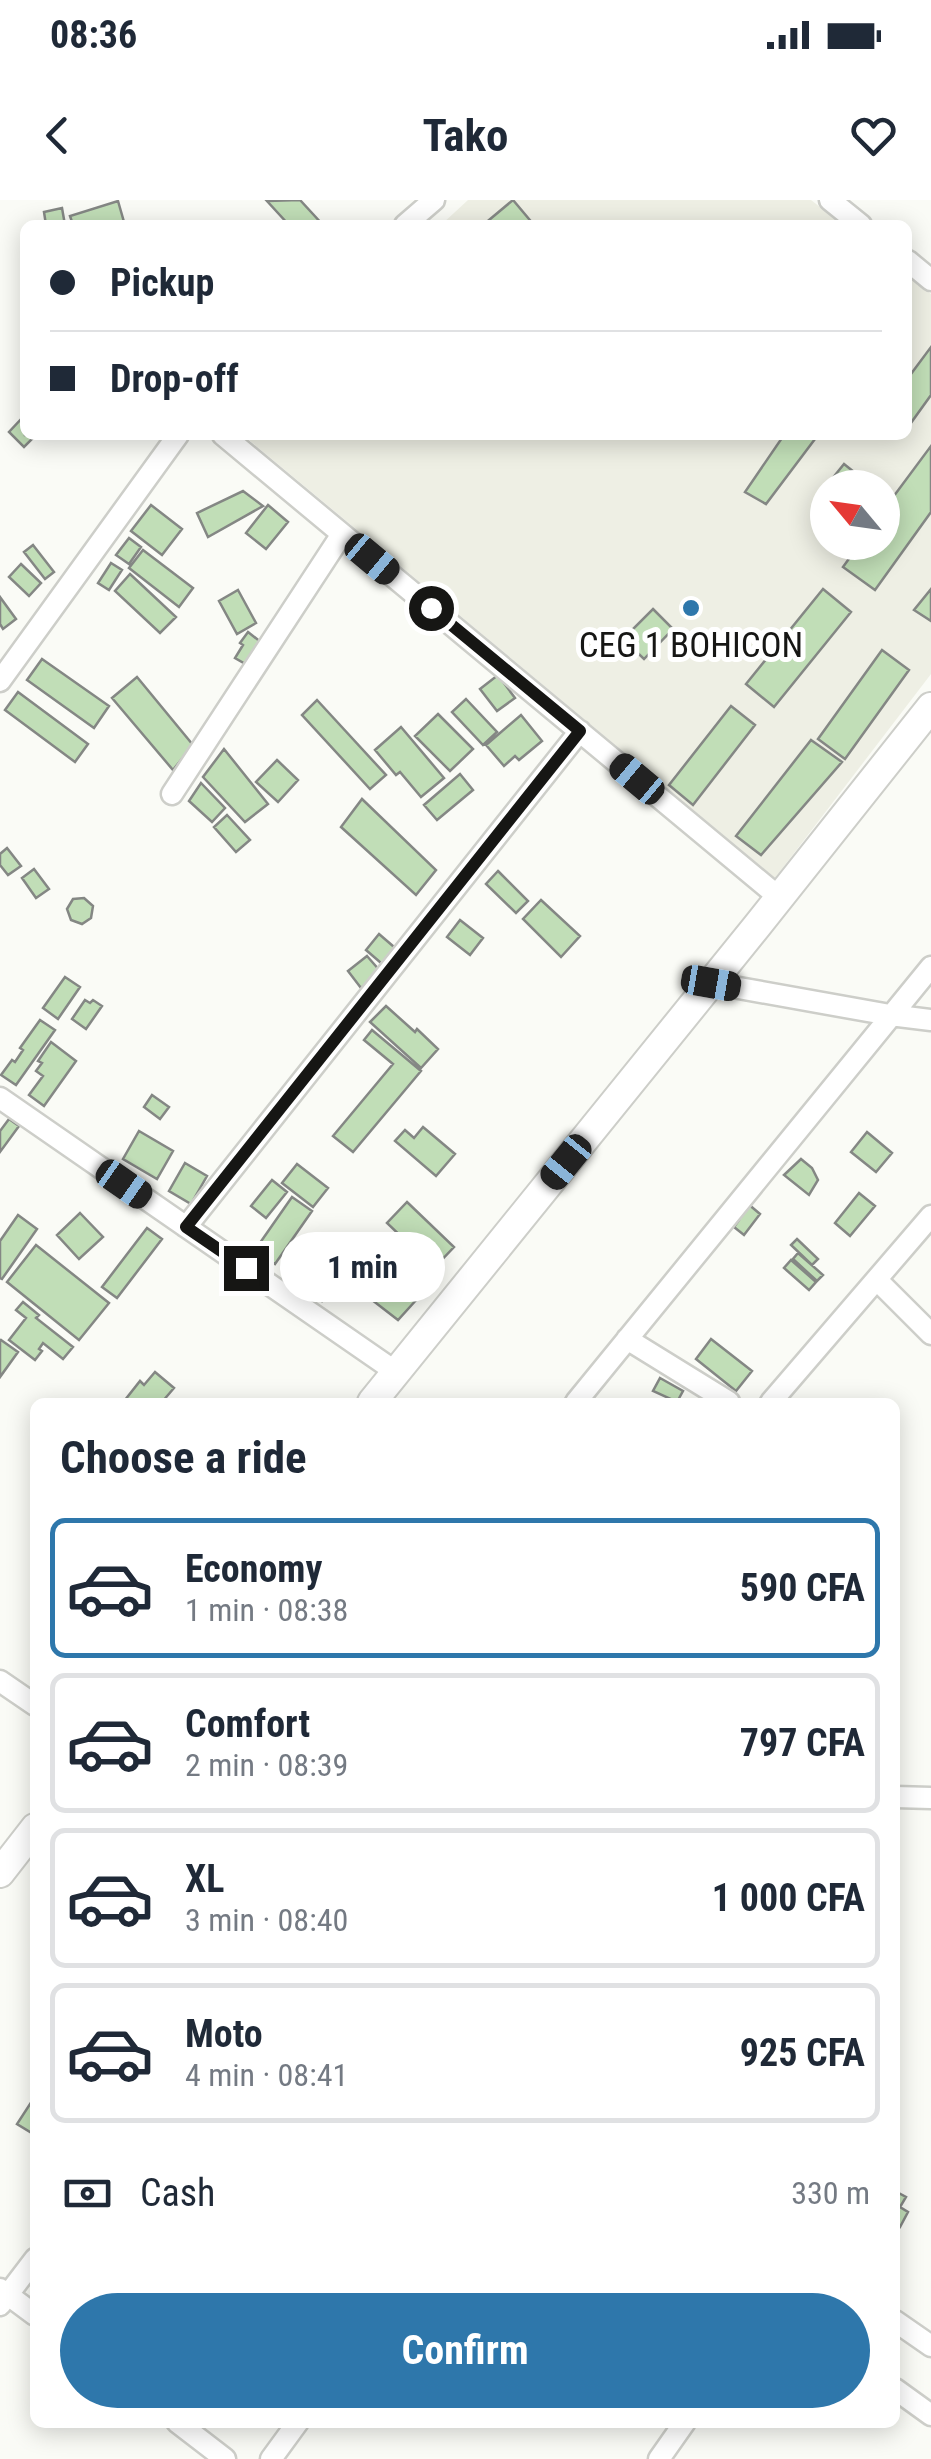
<!DOCTYPE html>
<meta charset="utf-8">
<style>
body{margin:0;font-family:"Roboto Condensed",sans-serif;background:#f6f6f7;color:#1f2937;height:100vh;display:flex;flex-direction:column;font-size:38px;white-space:nowrap}
*{box-sizing:border-box;margin:0}
p{font-size:32px;color:#747a83}
.icon{flex:none;width:55px;height:55px;fill:none;stroke:currentColor;stroke-width:2;stroke-linecap:round;stroke-linejoin:round}
.map{position:relative;flex:1;overflow:hidden}
.details{position:absolute;left:30px;top:1198px;width:870px;height:1030px;display:flex;flex-direction:column;background:#fff;border-radius:15px;box-shadow:0 5px 25px #0003}
.details>*{flex:none}
.guide{position:absolute;left:20px;top:20px;width:892px;height:220px;border-radius:15px;box-shadow:0 5px 25px #0003;display:grid;align-content:center;height:220px;padding:0 30px;background:#fff}
.needle{width:65px;rotate:299deg}
.controls{position:absolute;left:810px;top:270px;display:grid;gap:20px}
.controls a{display:grid;place-items:center;width:90px;height:90px;border-radius:50%;background:#fff;box-shadow:0 5px 25px #0003;font-size:50px}
.end{position:absolute;width:45px;height:45px;margin:-22px;border:12px solid #161614;background:#fff;box-shadow:0 0 0 5px #fff}
.from{border-radius:50%}
.bubble{position:absolute;height:70px;border-radius:35px;background:#fff;box-shadow:0 5px 25px #0003;font-size:32px;font-weight:700;line-height:70px;text-align:center}
.car{position:absolute;width:30px;height:60px;margin:-30px -15px;border-radius:12px;box-shadow:0 0 8px 2px #0007;background:linear-gradient(#222 24%,#8ab4d8 0 40%,#222 0 76%,#8ab4d8 0 86%,#222 0)}
.guide b{display:flex;align-items:center;gap:35px;height:95px;font-size:38px}
.guide b+b{border-top:2px solid #e0e1e3}
.guide i{width:25px;height:25px;background:#1f2937}
ul{padding:0;list-style:none}
li{display:flex;align-items:center;gap:30px;height:140px;margin:0 20px 15px;padding:0 10px;border:5px solid #e0e1e3;border-radius:15px}
li div{flex:1}
li b{display:block;font-size:38px}
li em{font-style:normal;font-weight:700}
li.selected{border-color:#2e77ab}
li>.icon{width:90px;height:90px;stroke-width:1.5}
h2{padding:0 30px;font-size:45px;line-height:120px}
.pay{display:flex;align-items:center;gap:25px;height:110px;padding:0 30px;font-size:38px}
.pay p{margin-inline-start:auto}
.cta{display:flex;gap:20px;margin-top:auto;padding:20px 30px}
.cta a{flex:1;height:115px;border-radius:60px;background:#2e77ab;color:#fff;font-size:40px;font-weight:700;line-height:115px;text-align:center}
.status{display:flex;justify-content:space-between;align-items:center;height:70px;padding:0 50px;background:#fff;direction:ltr}
.status svg{height:28px;fill:currentColor}
header{display:flex;justify-content:space-between;align-items:center;height:130px;padding:0 30px;background:#fff;font-size:45px;font-weight:700}
.map>svg:first-child{display:block}
.built{fill:#eeefe4;fill-rule:evenodd}
.building{fill:#c1deb7;stroke:#848784;stroke-width:2.5}
.lines{fill:none;stroke-linecap:round;stroke-linejoin:round}
.street-casing{stroke:#cdcec9;stroke-width:25}
.secondary-casing{stroke:#cdcec9;stroke-width:32}
.street{stroke:#fff;stroke-width:20}
.secondary{stroke:#fff;stroke-width:28}
.route{stroke:#161614;stroke-width:12}
.poi-dot{fill:#2e77ab;stroke:#fff;stroke-width:4}
.labels{text-anchor:middle;dominant-baseline:central;stroke-width:10;stroke-linejoin:round;paint-order:stroke}
.poi-label{font-size:35px;fill:#161614;stroke:#fff}
</style>
<div class="status"><b>08:36</b><svg viewBox="0 0 49 12"><path d="M0 12V9h3v3zM5 12V6h3v6zM10 12V3h3v9zM15 12V0h3v12zM26 1h20v11H26zM47 4h2v5h-2z"/></svg></div>
<header><svg class="icon" aria-label="back" viewBox="0 0 24 24"><path d="M15 5l-7 7 7 7"/></svg>Tako<svg class="icon" aria-label="heart" viewBox="0 0 24 24"><path d="M12 20l-8-8c-3-5 5-10 8-4 3-6 11-1 8 4z"/></svg></header>
<div class="map">
<svg width="931" height="2259" viewBox="0 0 931 2259">
<rect width="100%" height="100%" fill="#fafbf6"/>
<!-- built -->
<path class="built" d="M468,0H811L843,25H441Z
M908,76L931,94V474L775,678L243,235H908ZM828,288H882V342H828Z"/>
<!-- building -->
<path class="building" d="M300,0L323,25H289L267,1Z
M513,0L534,25H483Z
M118,1L124,22L114,25H73L70,16Z
M62,8L65,25H46L44,12Z
M931,147V195L908,227V178Z
M24,216L25,235H36L24,247L9,232Z
M784,235H818L766,304L745,292Z
M931,246V312L875,390L843,367L861,342H882V312Z
M844,264L869,284L866,288H828V294L823,290Z
M243,291L263,306L208,337L197,313Z
M151,305L182,329L162,355L131,331Z
M268,305L288,322L266,349L246,333Z
M129,338L141,347L129,364L116,355Z
M33,345L54,372L45,379L24,352Z
M143,350L193,388L179,407L129,368Z
M111,363L122,370L109,390L98,383Z
M21,364L41,383L29,396L9,377Z
M130,374L176,417L160,433L115,391Z
M823,389L851,412L774,507L746,484Z
M931,389V421L914,410Z
M238,390L256,423L237,434L219,401Z
M0,397L16,419L3,429L0,424Z
M653,409L673,429L644,459L623,439Z
M248,432L262,443L249,466L235,458L243,445L240,443Z
M882,450L909,470L845,559L818,539Z
M42,459L109,506L94,528L27,480Z
M498,475L515,498L497,511L480,489Z
M137,477L193,545L173,570L112,498Z
M18,492L88,544L75,562L5,510Z
M466,499L497,532L483,545L452,512Z
M317,500L386,575L370,589L302,515Z
M731,506L755,525L693,605L669,585Z
M438,514L473,549L450,571L415,536Z
M521,515L542,541L519,560L515,556L504,566L486,545Z
M401,527L444,578L421,597L400,572L396,575L375,550Z
M811,540L842,562L761,655L736,636Z
M224,549L268,604L245,622L203,577Z
M277,560L298,580L278,602L256,582Z
M460,574L473,590L437,620L424,605Z
M201,583L225,608L212,622L189,601Z
M362,599L436,670L416,695L341,627Z
M227,615L250,640L236,652L214,627Z
M7,648L21,666L8,675L0,665V654Z
M34,669L49,689L36,698L22,678Z
M498,671L528,701L516,713L486,684Z
M84,698L93,706L91,718L82,724L71,720L67,709L73,699Z
M541,700L580,736L561,757L523,719Z
M460,720L483,738L470,755L447,737Z
M379,734L401,753L388,769L366,750Z
M367,756L381,772L361,788L348,771Z
M65,777L80,787L58,819L43,808Z
M85,800L90,803L93,800L102,806L86,829L72,819Z
M386,806L415,832L417,829L438,849L421,868L370,822Z
M40,820L55,830L16,885L1,875L12,860L15,862L23,850L20,848Z
M372,830L421,871L353,952L333,936L393,864L364,840Z
M51,842L76,861L44,906L29,895L43,876L36,871L42,863L38,861Z
M152,895L169,907L160,919L144,907Z
M9,919L19,926L0,952V931Z
M423,927L455,954L436,976L395,941L405,930L414,938Z
M139,931L173,951L157,979L123,959Z
M867,932L892,953L876,972L851,952Z
M801,959L812,968L818,980L809,995L784,975Z
M185,963L207,976L191,1004L169,991Z
M297,964L328,988L313,1007L282,983Z
M272,980L287,992L266,1018L251,1006Z
M859,993L875,1006L850,1036L835,1023Z
M292,997L312,1011L275,1064L255,1050Z
M407,1002L454,1047L434,1068L387,1023Z
M747,1003L760,1014L744,1035L734,1027L739,1020L736,1017Z
M80,1013L103,1037L79,1059L57,1035Z
M18,1015L37,1029L2,1079L0,1078V1041Z
M147,1028L162,1039L117,1098L102,1087Z
M797,1039L818,1059L812,1065L791,1045Z
M36,1045L109,1103L79,1140L7,1082Z
M798,1053L823,1075L817,1081L793,1059Z
M368,1059L418,1098L398,1120L363,1093L371,1081L359,1073Z
M791,1060L816,1082L809,1090L784,1068Z
M330,1072L340,1081L322,1101L312,1092Z
M23,1102L39,1115L36,1118L73,1147L63,1159L43,1143L39,1149L42,1151L35,1160L9,1140L26,1118L16,1110Z
M711,1139L752,1171L736,1191L696,1159Z
M1,1140L18,1152L0,1177V1141Z
M155,1172L174,1188L162,1202H128L125,1200L140,1181L144,1185Z
M660,1178L683,1191L677,1202L653,1191Z
M32,1901L35,1903V1935L17,1924Z
M895,1991L906,1997L900,2007L908,2012L900,2027L895,2024Z"/>
<g class="lines">
<defs>
<path id="street" d="M830,0L861,25
M405,25L434,0
M908,61L931,80
M223,235L780,698
M0,481L178,235
M172,594L342,334
M711,783L890,815L931,820
M0,898L396,1172
M186,1027L580,531
M877,1080L931,1134
M627,1139L729,1202
M576,1202L931,767
M771,1202L931,1016
M0,1481L35,1505
M895,1597L931,1598
M0,2089L35,2115
M0,2105L35,2059
M895,2121L931,2146
M895,2189L931,2215
M177,2222L225,2259
M271,2259L298,2222
M659,2259L685,2222"/>
<path id="secondary" d="M372,1202L757,726L931,507
M0,1673L35,1628"/>
</defs>
<!-- street casing -->
<use href="#street" class="street-casing"/>
<!-- secondary casing -->
<use href="#secondary" class="secondary-casing"/>
<!-- street -->
<use href="#street" class="street"/>
<!-- secondary -->
<use href="#secondary" class="secondary"/>
</g>
<g class="lines">
<!-- route -->
<path class="route" d="M246,1068L186,1027L580,531L431,408"/>
</g>
<!-- markers -->
<circle class="poi-dot" cx="691" cy="408" r="10"/>
<g class="labels">
<!-- poi labels -->
<g class="poi-label">
<text x="691" y="445">CEG 1 BOHICON</text>
</g>
</g>
</svg>
<div class="controls">
<a><svg class="needle" viewBox="-14 -14 28 28"><path d="M0-13l5 13h-10z" fill="#e53935"/><path d="M0 13l5-13h-10z" fill="#747a83"/></svg></a>
</div>
<i class="end from" style="left:431px;top:408px"></i>
<i class="end" style="left:246px;top:1068px"></i>
<div class="bubble" style="left:280px;top:1032px;width:165px">1 min</div>
<i class="car" style="left:372px;top:359px;rotate:130deg"></i>
<i class="car" style="left:637px;top:579px;rotate:310deg"></i>
<i class="car" style="left:711px;top:783px;rotate:100deg"></i>
<i class="car" style="left:566px;top:962px;rotate:219deg"></i>
<i class="car" style="left:124px;top:984px;rotate:125deg"></i>
<div class="guide">
<b><i class="from"></i>Pickup</b>
<b><i></i>Drop-off</b>
</div>
<section class="details">
<h2>Choose a ride</h2>
<ul>
<li class="selected"><svg class="icon" aria-label="car" viewBox="0 0 24 24"><path d="M5 17H2v-5l4-1 3-4h7l3 4 3 1v5h-3M9 17h6M6 11h13"/><circle cx="7" cy="17" r="2"/><circle cx="17" cy="17" r="2"/></svg><div><b>Economy</b><p>1 min · 08:38</p></div><em>590 CFA</em></li>
<li><svg class="icon" aria-label="car" viewBox="0 0 24 24"><path d="M5 17H2v-5l4-1 3-4h7l3 4 3 1v5h-3M9 17h6M6 11h13"/><circle cx="7" cy="17" r="2"/><circle cx="17" cy="17" r="2"/></svg><div><b>Comfort</b><p>2 min · 08:39</p></div><em>797 CFA</em></li>
<li><svg class="icon" aria-label="car" viewBox="0 0 24 24"><path d="M5 17H2v-5l4-1 3-4h7l3 4 3 1v5h-3M9 17h6M6 11h13"/><circle cx="7" cy="17" r="2"/><circle cx="17" cy="17" r="2"/></svg><div><b>XL</b><p>3 min · 08:40</p></div><em>1 000 CFA</em></li>
<li><svg class="icon" aria-label="car" viewBox="0 0 24 24"><path d="M5 17H2v-5l4-1 3-4h7l3 4 3 1v5h-3M9 17h6M6 11h13"/><circle cx="7" cy="17" r="2"/><circle cx="17" cy="17" r="2"/></svg><div><b>Moto</b><p>4 min · 08:41</p></div><em>925 CFA</em></li>
</ul>
<div class="pay"><svg class="icon" aria-label="cash" viewBox="0 0 24 24"><path d="M3 7h18v10H3z"/><circle cx="12" cy="12" r="2"/></svg>Cash<p>330 m</p></div>
<div class="cta"><a>Confirm</a></div>
</section>
</div>
